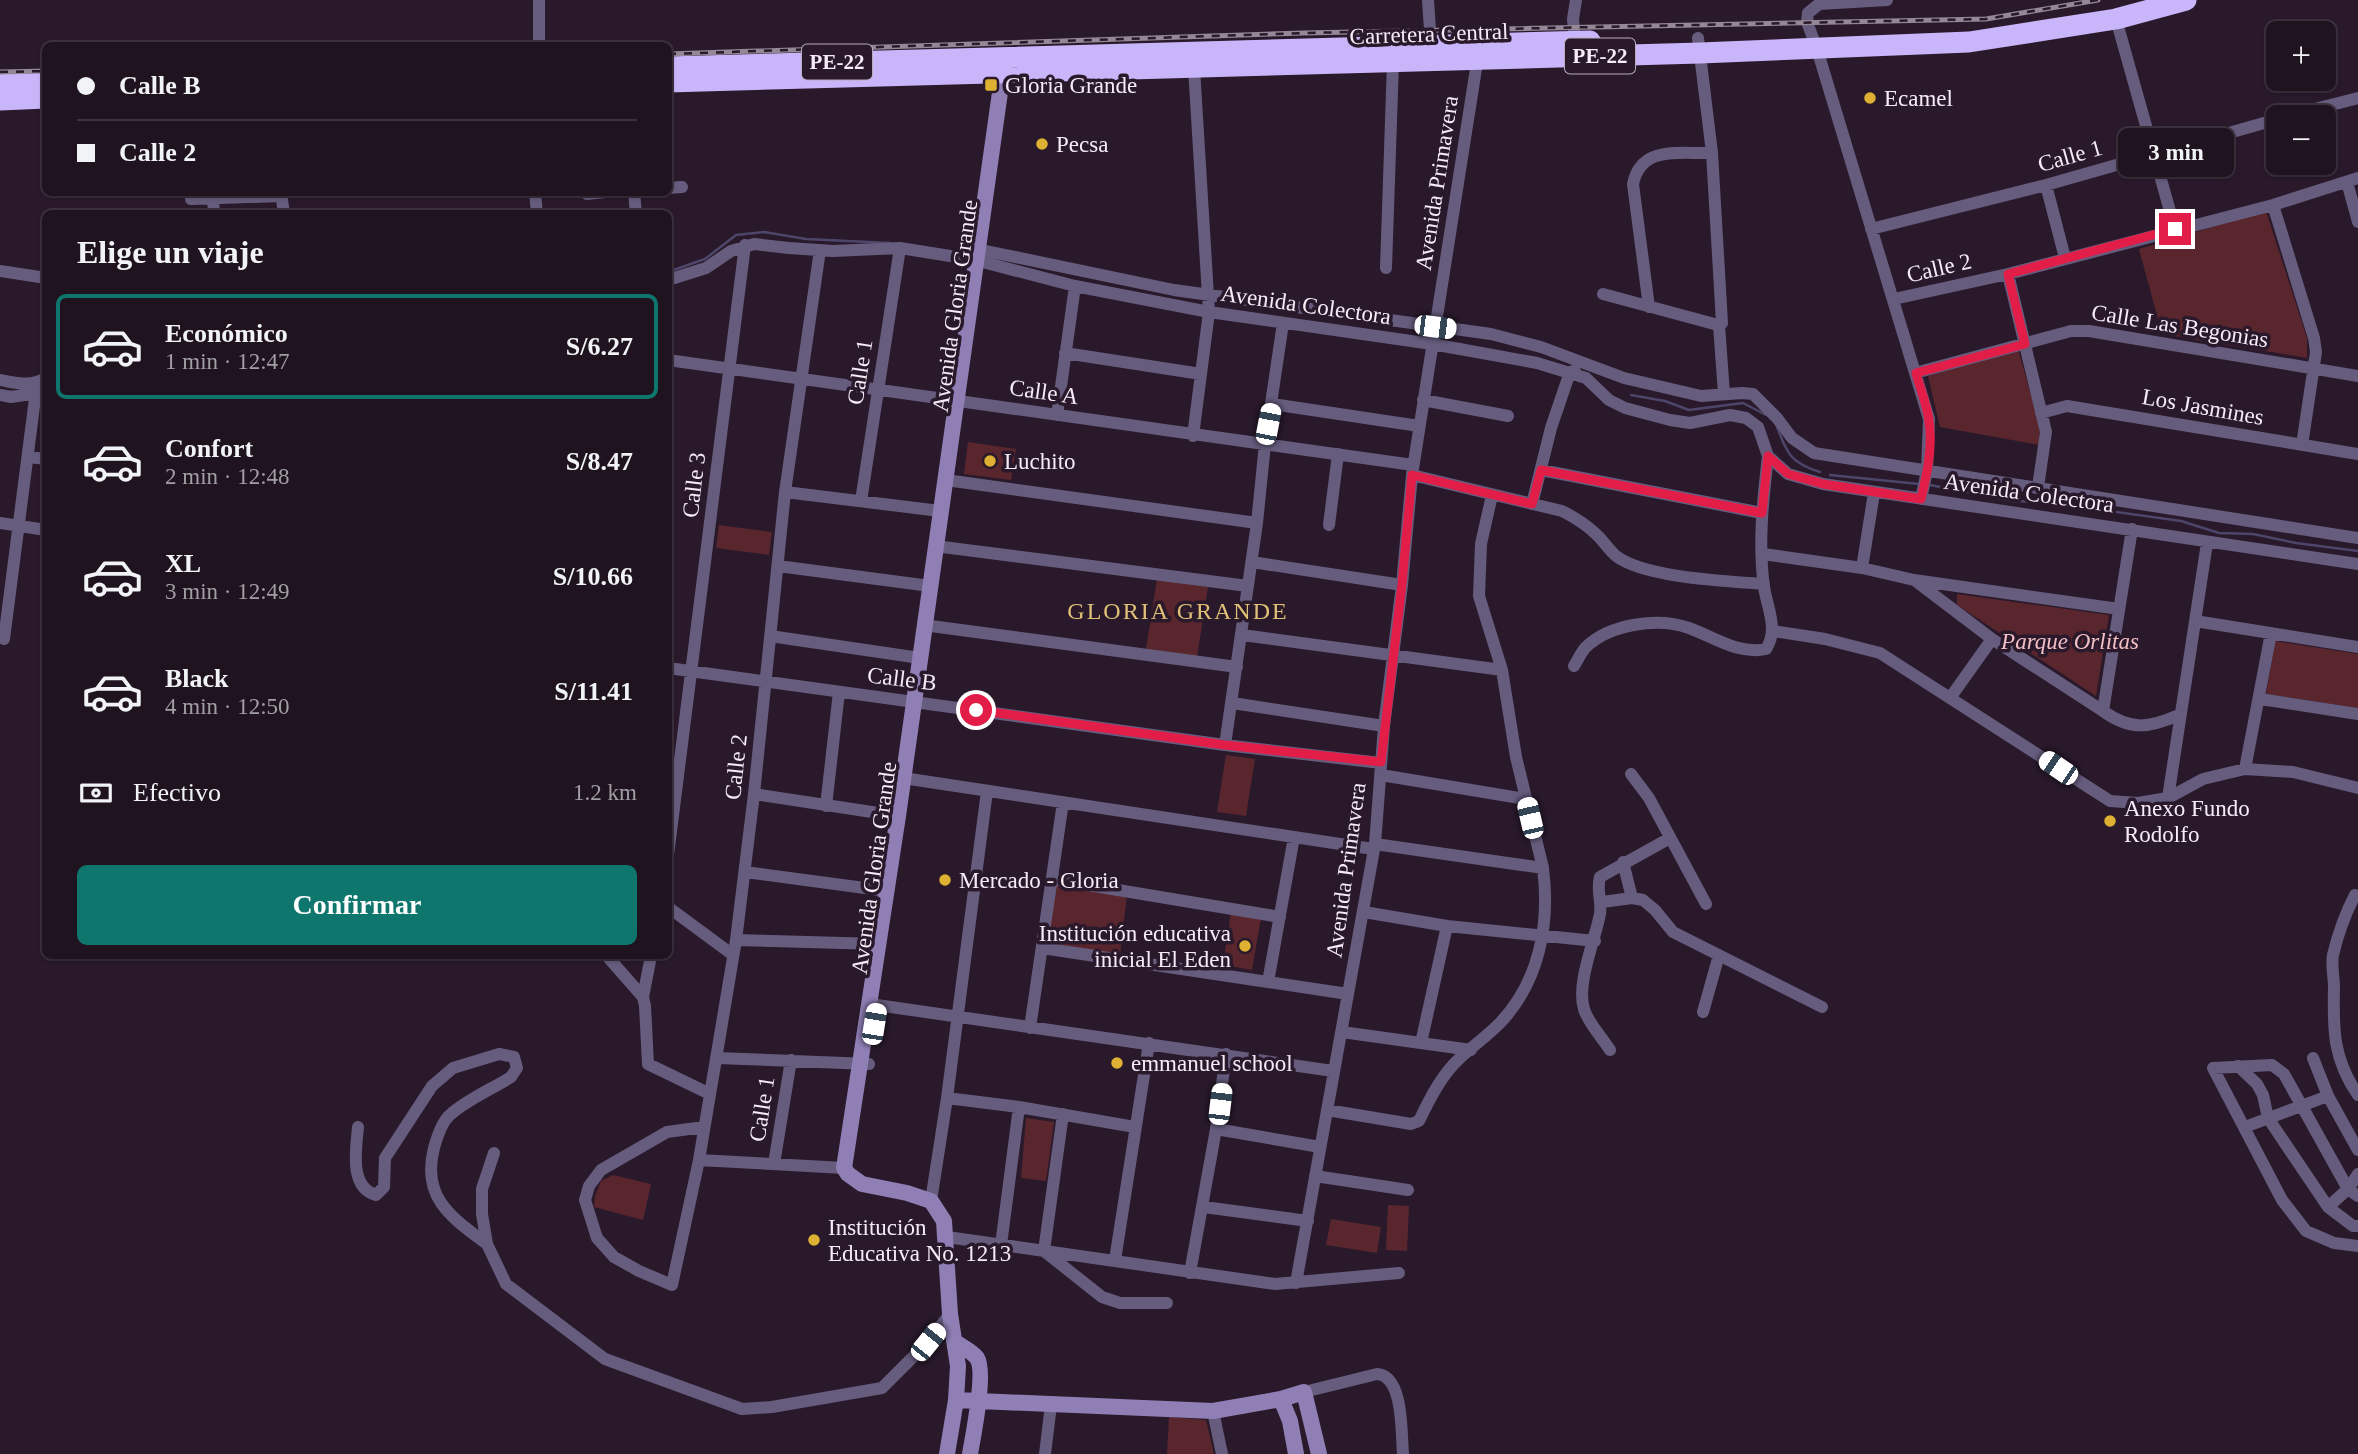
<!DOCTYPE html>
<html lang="es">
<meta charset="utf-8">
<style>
body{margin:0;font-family:Georgia,serif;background:#2c202d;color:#f1f3f6;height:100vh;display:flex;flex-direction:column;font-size:26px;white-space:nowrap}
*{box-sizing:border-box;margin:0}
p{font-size:23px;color:#a19ea5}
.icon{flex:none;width:38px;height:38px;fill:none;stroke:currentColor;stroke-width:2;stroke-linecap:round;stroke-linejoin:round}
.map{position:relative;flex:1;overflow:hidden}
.side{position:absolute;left:42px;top:210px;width:630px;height:749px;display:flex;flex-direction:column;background:#1f1320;border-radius:10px;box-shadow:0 2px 5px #0004,0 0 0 2px #3c323e}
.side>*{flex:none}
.guide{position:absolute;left:42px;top:42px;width:630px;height:154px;border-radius:10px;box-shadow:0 2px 5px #0004,0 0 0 2px #3c323e;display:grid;align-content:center;height:154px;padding:0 35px;background:#1f1320}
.fabs{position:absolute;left:2266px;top:21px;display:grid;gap:14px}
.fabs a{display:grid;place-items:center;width:70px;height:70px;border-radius:10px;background:#1f1320;box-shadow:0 2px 5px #0004,0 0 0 2px #3c323e;font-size:35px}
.end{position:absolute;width:32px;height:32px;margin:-16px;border:9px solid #e11d48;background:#fff;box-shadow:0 0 0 4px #fff}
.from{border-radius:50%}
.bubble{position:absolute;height:49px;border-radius:10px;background:#1f1320;box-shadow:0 2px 5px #0004,0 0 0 2px #3c323e;font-size:23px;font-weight:700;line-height:49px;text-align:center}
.car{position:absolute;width:21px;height:42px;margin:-21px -10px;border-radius:9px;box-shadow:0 0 5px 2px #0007;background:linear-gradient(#fff 24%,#345 0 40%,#fff 0 76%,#345 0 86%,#fff 0)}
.guide b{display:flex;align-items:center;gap:24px;height:66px;font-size:26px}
.guide b+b{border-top:2px solid #3c323e}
.guide i{width:18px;height:18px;background:#f1f3f6}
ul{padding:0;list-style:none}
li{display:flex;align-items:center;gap:21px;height:105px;margin:0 14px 10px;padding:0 21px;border:4px solid transparent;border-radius:10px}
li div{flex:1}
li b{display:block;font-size:26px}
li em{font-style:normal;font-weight:700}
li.active{border-color:#0f766e}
li>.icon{width:63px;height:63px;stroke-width:1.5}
h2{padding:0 35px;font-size:32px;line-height:84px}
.pay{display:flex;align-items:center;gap:18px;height:77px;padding:0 35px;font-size:26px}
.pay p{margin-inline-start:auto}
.button{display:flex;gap:14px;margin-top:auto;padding:14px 35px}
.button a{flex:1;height:80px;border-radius:10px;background:#0f766e;color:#fff;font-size:28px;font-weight:700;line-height:80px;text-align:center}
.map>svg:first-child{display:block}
.green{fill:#5a262e}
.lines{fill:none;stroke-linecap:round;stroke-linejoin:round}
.stream{stroke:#4d466a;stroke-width:2.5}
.street{stroke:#665d7e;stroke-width:12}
.secondary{stroke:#8f7fb5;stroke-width:16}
.highway{stroke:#c9b5f9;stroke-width:21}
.rail-casing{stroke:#948796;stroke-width:5}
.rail{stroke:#29192b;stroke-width:2.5;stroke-dasharray:8;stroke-linecap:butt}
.route{stroke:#e11d48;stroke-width:9}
.poi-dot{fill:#deb133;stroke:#29192b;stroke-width:2.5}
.labels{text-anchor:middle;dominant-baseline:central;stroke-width:7;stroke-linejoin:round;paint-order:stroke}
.shield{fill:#29192b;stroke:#b8acba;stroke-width:2}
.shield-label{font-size:21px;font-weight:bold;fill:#f6ebf7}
.street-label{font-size:23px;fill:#f6ebf7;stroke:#29192b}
.poi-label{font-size:23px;fill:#f6ebf7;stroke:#29192b;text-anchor:start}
.park-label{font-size:23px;font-style:italic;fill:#f3bfc4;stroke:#29192b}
.neighbourhood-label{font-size:24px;letter-spacing:2px;fill:#e0c177;stroke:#29192b}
</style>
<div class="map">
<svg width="2358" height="1454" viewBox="0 0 2358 1454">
<rect width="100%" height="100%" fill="#29192b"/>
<!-- green -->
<path class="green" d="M2266,211L2307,338V358L2162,334L2139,249Z
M2018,349L2040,427L2039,445L1940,427L1928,376Z
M968,442L1016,449L1011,480L964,474Z
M719,525L772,532L769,555L716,548Z
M1157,579L1208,587L1197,657L1146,649Z
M1957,594L2109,615L2096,696L1957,605Z
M2275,641L2358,654V708L2266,694Z
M1226,755L1255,759L1246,816L1217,812Z
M1054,882L1127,894L1120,955L1045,942Z
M1231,912L1261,918L1252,970L1223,965Z
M1026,1118L1054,1122L1046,1181L1021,1178Z
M613,1175L651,1184L643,1220L594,1207L595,1196L601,1181Z
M1388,1205L1409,1206L1407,1251L1386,1250Z
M1331,1219L1381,1227L1377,1253L1326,1245Z
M1169,1417L1206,1420L1214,1454H1167Z"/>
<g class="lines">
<!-- stream -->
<path class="stream" d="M668,272L705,259L736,235L764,232L806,239L890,243
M1631,395L1665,401L1689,410L1743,403L1766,415
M1777,427C1788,455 1791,463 1820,472
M1830,475L1919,484
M1930,485L2013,501L2045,502L2181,521L2219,533L2253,534L2296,543L2358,551"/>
<!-- street -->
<path class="street" d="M539,0V46
M1428,0L1431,45
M1887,0L1819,4L1808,13L1807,22L1817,49L1929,419L1927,471L1921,499
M2116,19L2175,229
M1575,42L1573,19L1576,0
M2284,117L2358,98
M2347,182L2358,222
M2046,185L2065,258
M668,188L682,187
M281,192L284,214
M535,192L537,214
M634,192L636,214
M587,194L606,192
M213,198L214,214
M191,199L281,196
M2273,205L2314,338L2316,352L2302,445
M1871,229L2046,185L2278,119
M986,251L1174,290L1491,334L1541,347L1624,378L1701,396L1742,393L1753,394L1777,418L1792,438L1814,453L2358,538
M1386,268L1393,62
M0,271L46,278
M2008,274L2046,432L2038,487
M668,280L706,268L731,251L754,244L789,248L833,251L900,248L975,260L1075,286L1209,312L1432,344L1537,363L1586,378L1609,400L1625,408L1670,420L1690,423L1730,415L1746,418L1758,427L1768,456L1788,474L1823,484L2358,564
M1603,294L1718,325L1722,323L1712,153L1698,38
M1894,299L2008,274L2273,205L2358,178
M1649,307L1633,184C1641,145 1679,154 1712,153
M1719,325L1724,394
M1065,353L1201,374
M668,360L1413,465
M1915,373L2071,331H2089L2358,376
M0,380C17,383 30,387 46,378
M0,395L11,397L45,392
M1423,400L1508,416
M1272,404L1419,426
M2041,413L2067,406L2358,454
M1057,415L1075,286
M1193,436L1209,312L1194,68
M29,457L46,459
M1541,470L1762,513
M1412,475L1562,511C1576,518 1587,525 1598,536C1604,542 1609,550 1616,556C1645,578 1727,581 1764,584
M953,481L1257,523
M785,492L940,511
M861,501L900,248
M1532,504L1551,428L1570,372L1575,371
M0,523L46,530
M1329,525L1338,454
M2132,529L2103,711C2131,731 2149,728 2179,715
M935,546L1248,586
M1763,554L1862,568L1914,580L2119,609
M1252,562L1402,585
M778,566L930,586
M1862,568L1874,493
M1917,582L1992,639L2103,711
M2195,621L2358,647
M931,626L1237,667
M1773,631L1825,639L1880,653L2110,801L2138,803L2168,798L2203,779L2245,769L2293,772L2358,788
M1242,635L1502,670
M770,636L920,658
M4,639L37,383
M1574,666C1578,660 1581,652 1586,647C1610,624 1658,617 1689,628C1714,637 1738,655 1766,649C1779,630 1767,607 1764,587C1758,544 1763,499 1768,456
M668,668L1225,745L1381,763
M1950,698L1992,639
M2260,699L2358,714
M1232,703L1384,726
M1225,745L1257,523L1265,444L1283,323
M2245,769L2271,633
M1631,774L1649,798L1706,904
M1381,775L1526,799
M903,778L1373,849
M754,794L898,816
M2168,798L2207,543
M826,806L839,692
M1375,844L1543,868
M668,855L745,245
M1623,862L1632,898
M745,872L887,891
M1052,879L1280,917
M2355,895C2345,914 2338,934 2333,955C2331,965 2334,977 2334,987C2333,1030 2333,1059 2358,1095
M1602,902L1632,898L1643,900L1655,910L1673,932L1822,1007
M668,907L733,955
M1364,912L1447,926L1595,941
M736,940L879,944
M1042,948L1348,994
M607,956L643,997L645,1006L648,1064L710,1094
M1268,982L1294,837
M643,997L651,956
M870,1004L1333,1071
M1703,1012L1719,955
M1030,1028L1063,802
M1342,1032L1471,1050
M1421,1043L1447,926
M1610,1050C1602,1037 1588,1023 1584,1009C1576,984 1595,940 1600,914C1602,901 1596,889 1600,877L1670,838
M717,1058L869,1064
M2313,1058L2328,1096L2358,1150
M2238,1066L2257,1084L2263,1095L2268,1118L2328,1207L2353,1226H2358
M947,1098L1019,1107L1135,1127
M1327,1110L1411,1124L1419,1121C1429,1100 1442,1074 1460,1058C1473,1046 1487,1036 1500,1023C1540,981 1550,923 1543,868L1516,757L1502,670L1479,596L1481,544L1492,495
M358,1127C356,1150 349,1187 376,1195L384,1187L385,1158L432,1086L453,1068L499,1054L514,1057L517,1068L511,1077C492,1089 468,1099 451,1114C442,1121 437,1137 434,1148C421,1198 452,1218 487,1244
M704,1127L667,1132L601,1170L589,1186L585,1200L597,1238L614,1257L639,1271L672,1285L699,1160L736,940L754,794L785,492L820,250
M2245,1127L2328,1096
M1216,1129L1320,1147
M494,1153L482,1189V1214L487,1244L506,1284L605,1359L742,1409L772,1407L882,1388L928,1342L950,1314
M699,1160L844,1168
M774,1164L791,1060
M1315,1176L1408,1190
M2358,1196L2348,1189L2284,1074L2272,1065L2213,1068L2282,1200L2306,1231L2334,1243L2358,1246
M931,1201L947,1098L987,791
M1204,1207L1308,1221
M2328,1207L2348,1189L2358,1174
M947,1237L1275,1284L1399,1273
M1001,1245L1019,1107
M1044,1251L1102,1297L1120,1303H1167
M1044,1251L1063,1114
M1115,1260L1149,1043
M1190,1273L1216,1129L1226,1054
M1296,1283L1375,844L1384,726L1402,585L1412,475L1478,56
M1304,1392L1377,1374C1404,1376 1401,1433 1403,1454
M1213,1411L1222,1454
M1045,1454L1051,1405"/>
<!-- secondary -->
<path class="secondary" d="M954,1341C960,1346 972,1351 977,1358C986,1371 973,1437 970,1454
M1281,1399L1290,1421L1296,1454
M956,1400L1213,1411L1281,1399L1304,1392L1319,1454
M947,1454L956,1400L958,1366L950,1314L944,1221L931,1201L907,1193L862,1184L848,1174L844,1168L898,816L1004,64"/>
<!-- highway -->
<path class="highway" d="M668,67L1590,41
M668,82L1700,53L1969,42L2116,19L2186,0
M0,84L46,83
M0,100L46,98"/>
<defs>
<path id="rail" d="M668,54L1304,33L1986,19L2098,0
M0,72L46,71"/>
</defs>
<!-- rail casing -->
<use href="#rail" class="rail-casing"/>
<!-- rail -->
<use href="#rail" class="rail"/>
</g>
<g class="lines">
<!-- route -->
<path class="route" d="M976,710L1225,745L1381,762L1402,584L1412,475L1532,504L1541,470L1762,513L1768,456L1788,474L1823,484L1921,499C1927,474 1933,447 1929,421C1927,405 1920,388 1916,373L2025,344L2008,274L2175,229"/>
</g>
<!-- markers -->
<g class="poi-dot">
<rect x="984" y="78" width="14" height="14" rx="3.5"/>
<circle cx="1870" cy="98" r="7"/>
<circle cx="1042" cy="144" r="7"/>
<circle cx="990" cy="461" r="7"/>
<circle cx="2110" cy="821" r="7"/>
<circle cx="945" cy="880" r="7"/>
<circle cx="1245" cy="946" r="7"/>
<circle cx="1117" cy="1063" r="7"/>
<circle cx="814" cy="1240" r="7"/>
</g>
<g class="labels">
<!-- shield labels -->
<g class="shield">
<rect x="1565" y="38.5" width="70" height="35" rx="5"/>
<rect x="802" y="44.5" width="70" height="35" rx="5"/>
</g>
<g class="shield-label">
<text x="1600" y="56">PE-22</text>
<text x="837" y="62">PE-22</text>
</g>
<!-- street labels -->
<g class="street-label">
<text transform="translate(1429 34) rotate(-2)">Carretera Central</text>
<text transform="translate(2070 156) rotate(-16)">Calle 1</text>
<text transform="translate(1437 183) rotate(-81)">Avenida Primavera</text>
<text transform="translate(1939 268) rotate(-13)">Calle 2</text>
<text transform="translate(1306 305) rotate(8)">Avenida Colectora</text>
<text transform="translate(955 306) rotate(-82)">Avenida Gloria Grande</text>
<text transform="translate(2180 326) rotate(9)">Calle Las Begonias</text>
<text transform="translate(860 372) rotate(-81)">Calle 1</text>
<text transform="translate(1044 392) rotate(8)">Calle A</text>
<text transform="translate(2203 407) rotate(10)">Los Jasmines</text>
<text transform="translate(694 485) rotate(-83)">Calle 3</text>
<text transform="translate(2029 493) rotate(8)">Avenida Colectora</text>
<text transform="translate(902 679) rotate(7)">Calle B</text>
<text transform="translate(736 767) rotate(-84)">Calle 2</text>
<text transform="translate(874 868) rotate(-82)">Avenida Gloria Grande</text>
<text transform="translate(1346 870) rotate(-82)">Avenida Primavera</text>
<text transform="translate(762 1109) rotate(-81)">Calle 1</text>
</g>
<!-- poi labels -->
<g class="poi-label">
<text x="1005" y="85">Gloria Grande</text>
<text x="1884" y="98">Ecamel</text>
<text x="1056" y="144">Pecsa</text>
<text x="1004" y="461">Luchito</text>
<text x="2124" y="808">Anexo Fundo<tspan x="2124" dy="26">Rodolfo</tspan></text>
<text x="959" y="880">Mercado - Gloria</text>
<text x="1231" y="933" text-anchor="end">Institución educativa<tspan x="1231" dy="26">inicial El Eden</tspan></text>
<text x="1131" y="1063">emmanuel school</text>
<text x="828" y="1227">Institución<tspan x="828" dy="26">Educativa No. 1213</tspan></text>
</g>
<!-- park labels -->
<g class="park-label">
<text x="2070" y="641">Parque Orlitas</text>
</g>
<!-- neighbourhood labels -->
<g class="neighbourhood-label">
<text x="1178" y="611">GLORIA GRANDE</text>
</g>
</g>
</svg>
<div class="fabs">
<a>+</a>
<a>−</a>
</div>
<i class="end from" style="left:976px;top:710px"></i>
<i class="end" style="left:2175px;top:229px"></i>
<div class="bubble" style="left:2118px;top:128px;width:116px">3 min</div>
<i class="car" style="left:1435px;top:327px;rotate:97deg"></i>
<i class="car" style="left:1268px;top:424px;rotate:11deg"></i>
<i class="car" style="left:2058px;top:768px;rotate:304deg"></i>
<i class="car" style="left:1530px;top:818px;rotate:347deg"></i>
<i class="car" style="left:874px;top:1024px;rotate:9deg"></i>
<i class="car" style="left:1220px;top:1104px;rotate:7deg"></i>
<i class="car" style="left:928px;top:1342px;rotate:39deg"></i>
<div class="guide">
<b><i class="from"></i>Calle B</b>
<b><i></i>Calle 2</b>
</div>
<section class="side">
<h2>Elige un viaje</h2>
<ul>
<li class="active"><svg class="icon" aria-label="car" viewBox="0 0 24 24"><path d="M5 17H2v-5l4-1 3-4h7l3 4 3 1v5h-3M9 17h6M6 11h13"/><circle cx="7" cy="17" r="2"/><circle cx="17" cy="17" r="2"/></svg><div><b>Económico</b><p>1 min · 12:47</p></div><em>S/6.27</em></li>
<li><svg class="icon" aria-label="car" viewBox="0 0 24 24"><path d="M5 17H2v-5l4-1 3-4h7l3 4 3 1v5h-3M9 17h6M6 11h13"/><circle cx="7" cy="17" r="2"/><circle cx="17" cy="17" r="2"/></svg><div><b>Confort</b><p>2 min · 12:48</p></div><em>S/8.47</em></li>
<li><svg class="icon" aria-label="car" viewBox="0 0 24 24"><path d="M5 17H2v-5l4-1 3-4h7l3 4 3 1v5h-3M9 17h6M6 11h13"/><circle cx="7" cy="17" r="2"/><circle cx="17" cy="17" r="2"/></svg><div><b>XL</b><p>3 min · 12:49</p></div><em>S/10.66</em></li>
<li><svg class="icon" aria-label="car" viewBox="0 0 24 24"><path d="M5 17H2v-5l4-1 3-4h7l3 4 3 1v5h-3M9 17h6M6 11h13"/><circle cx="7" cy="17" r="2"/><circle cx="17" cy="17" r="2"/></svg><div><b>Black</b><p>4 min · 12:50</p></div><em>S/11.41</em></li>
</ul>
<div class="pay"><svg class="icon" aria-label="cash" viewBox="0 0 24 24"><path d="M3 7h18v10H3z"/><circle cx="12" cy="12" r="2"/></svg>Efectivo<p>1.2 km</p></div>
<div class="button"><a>Confirmar</a></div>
</section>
</div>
